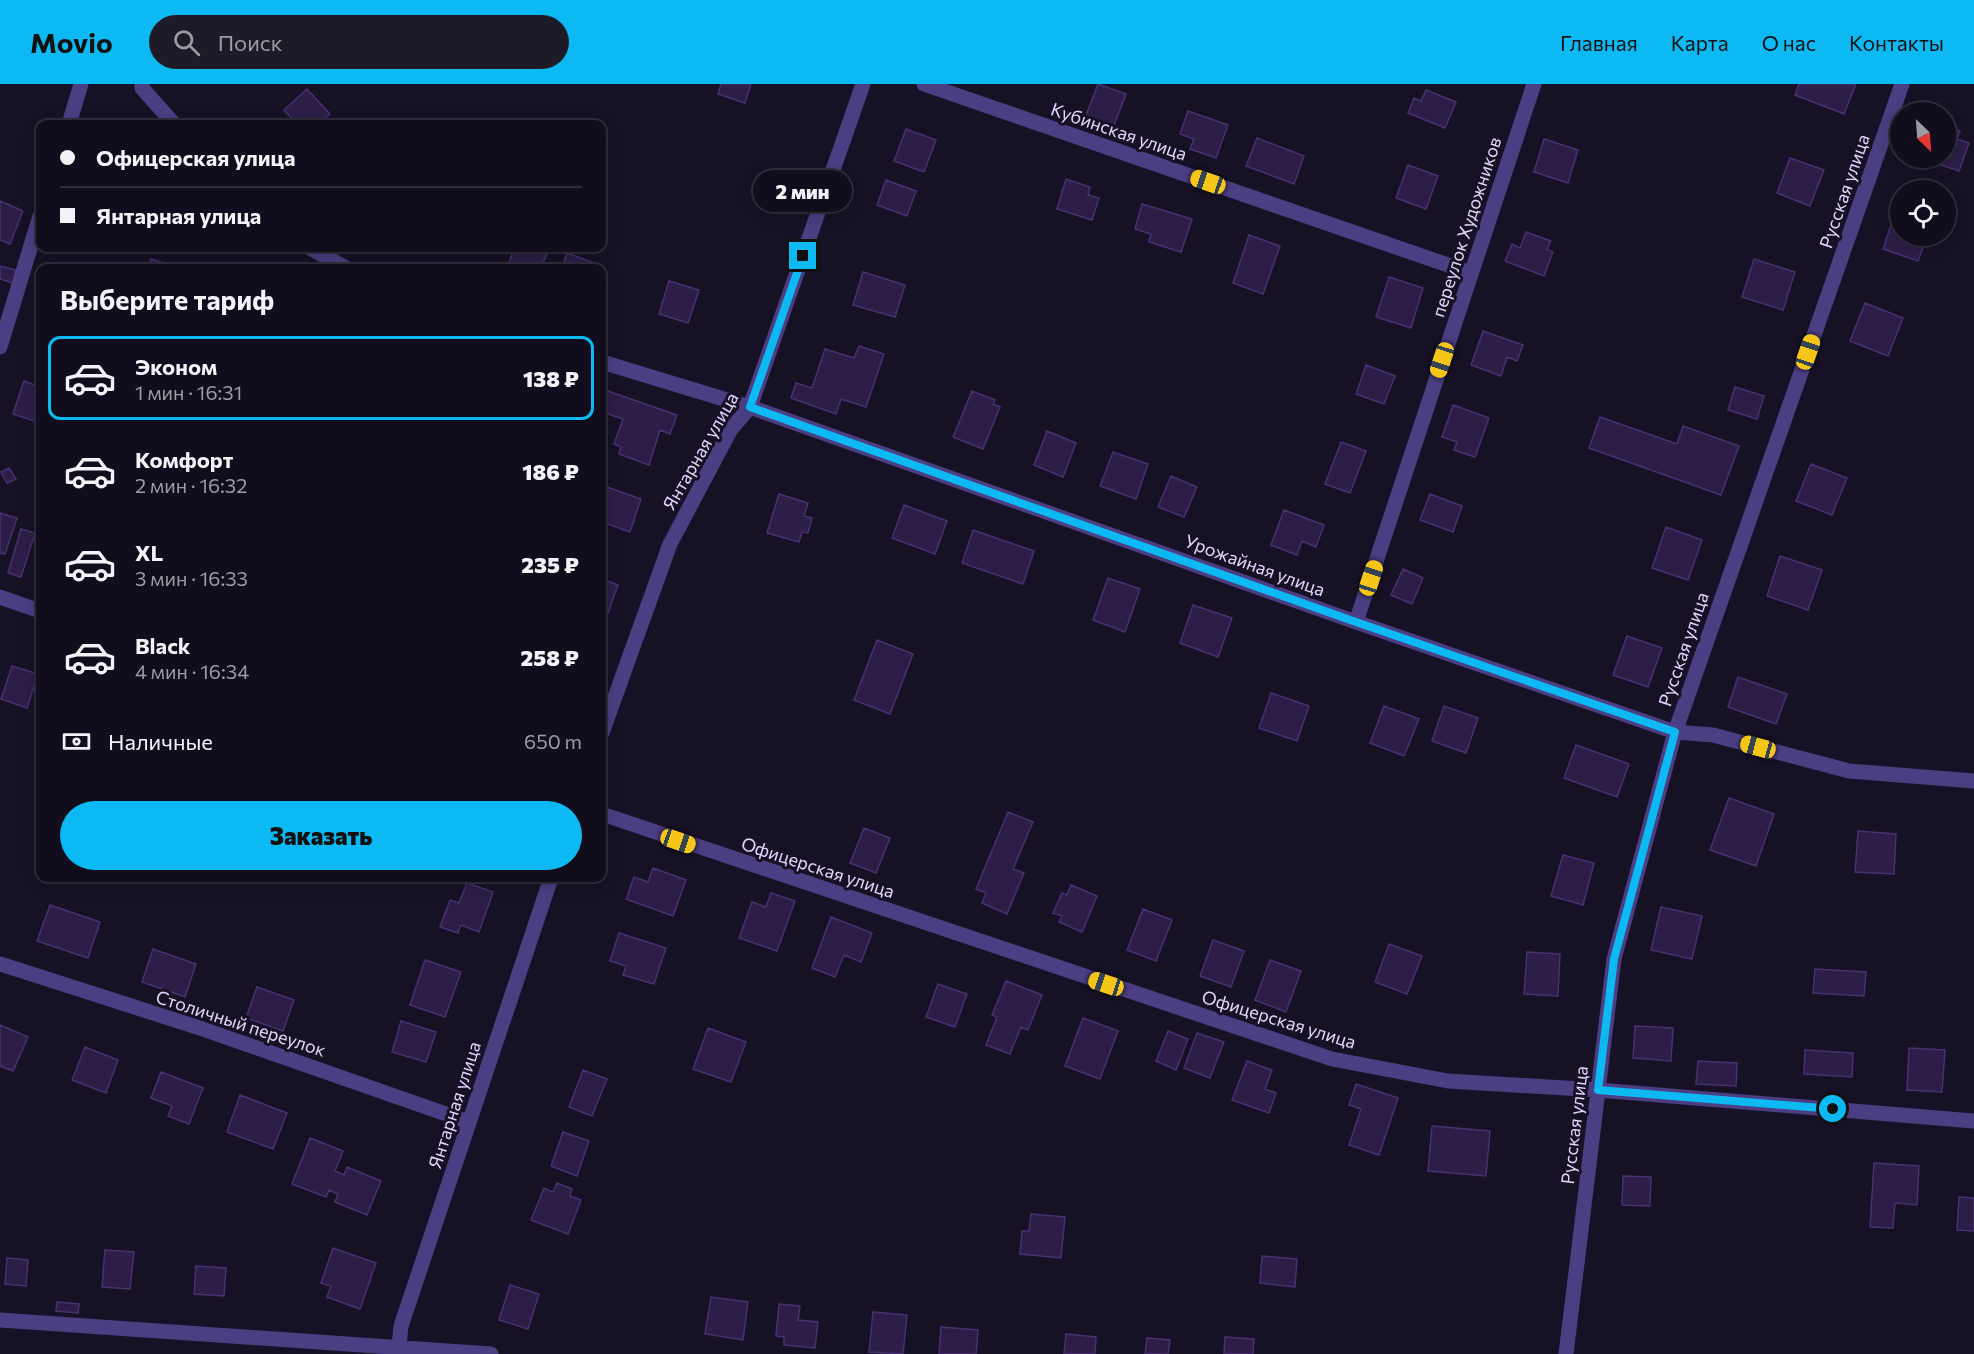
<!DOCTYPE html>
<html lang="ru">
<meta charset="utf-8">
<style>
body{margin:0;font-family:Commissioner,sans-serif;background:#1e1b29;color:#f1f3f6;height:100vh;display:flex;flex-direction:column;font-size:22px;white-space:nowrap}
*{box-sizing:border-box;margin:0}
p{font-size:20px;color:#9c9ca3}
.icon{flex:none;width:33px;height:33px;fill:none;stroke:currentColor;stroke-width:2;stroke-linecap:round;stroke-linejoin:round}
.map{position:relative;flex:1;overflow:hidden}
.panel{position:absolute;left:36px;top:180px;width:570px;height:618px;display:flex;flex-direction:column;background:#110d1c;border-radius:12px;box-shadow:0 3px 15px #0003,0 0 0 2px #302d3b}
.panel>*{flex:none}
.hud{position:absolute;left:36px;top:36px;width:570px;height:132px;border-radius:12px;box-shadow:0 3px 15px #0003,0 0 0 2px #302d3b;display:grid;align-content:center;height:132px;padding:0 24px;background:#110d1c}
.needle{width:39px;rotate:155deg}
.tools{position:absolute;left:1890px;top:18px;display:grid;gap:12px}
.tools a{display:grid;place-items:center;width:66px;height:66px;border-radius:50%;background:#110d1c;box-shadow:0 3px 15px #0003,0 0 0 2px #302d3b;font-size:30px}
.end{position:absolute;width:27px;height:27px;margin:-14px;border:8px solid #0db9f3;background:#111;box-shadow:0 0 0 3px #111}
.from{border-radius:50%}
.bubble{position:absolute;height:42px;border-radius:21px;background:#110d1c;box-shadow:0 3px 15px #0003,0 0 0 2px #302d3b;font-size:20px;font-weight:800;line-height:42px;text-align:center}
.car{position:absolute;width:18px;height:36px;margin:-18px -9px;border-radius:8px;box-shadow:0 0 4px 2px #0007;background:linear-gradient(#f5c518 24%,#345 0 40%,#f5c518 0 76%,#345 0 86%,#f5c518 0)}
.hud b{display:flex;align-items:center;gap:21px;height:57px;font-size:22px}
.hud b+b{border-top:2px solid #302d3b}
.hud i{width:15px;height:15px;background:#f1f3f6}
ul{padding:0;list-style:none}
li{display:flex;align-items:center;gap:18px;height:84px;margin:0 12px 9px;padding:0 12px;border:3px solid transparent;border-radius:12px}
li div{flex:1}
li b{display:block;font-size:22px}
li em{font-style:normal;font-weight:800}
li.selected{border-color:#0db9f3}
li>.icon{width:54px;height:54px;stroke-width:1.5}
h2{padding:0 24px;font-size:27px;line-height:72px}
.pay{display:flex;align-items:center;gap:15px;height:66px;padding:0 24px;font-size:22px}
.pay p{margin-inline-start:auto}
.cta{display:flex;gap:12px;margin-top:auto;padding:12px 24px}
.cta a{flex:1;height:69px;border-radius:36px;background:#0db9f3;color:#111;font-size:24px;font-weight:800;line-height:69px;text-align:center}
header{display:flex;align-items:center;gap:36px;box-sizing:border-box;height:84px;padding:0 30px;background:#0db9f3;color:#111}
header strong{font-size:28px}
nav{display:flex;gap:33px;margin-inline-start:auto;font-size:21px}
.search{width:420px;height:54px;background:#1e1b29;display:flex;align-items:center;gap:15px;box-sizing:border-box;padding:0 21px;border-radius:33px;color:#9c9ca3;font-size:22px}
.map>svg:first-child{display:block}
.building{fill:#2c1e46;stroke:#473171;stroke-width:1.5}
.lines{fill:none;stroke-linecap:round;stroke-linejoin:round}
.minor{stroke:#4b3e82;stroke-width:15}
.route{stroke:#0db9f3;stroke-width:8}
.labels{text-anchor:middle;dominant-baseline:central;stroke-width:6;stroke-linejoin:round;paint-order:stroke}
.street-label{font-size:18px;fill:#e1d7fd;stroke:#171126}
</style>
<header>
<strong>Movio</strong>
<div class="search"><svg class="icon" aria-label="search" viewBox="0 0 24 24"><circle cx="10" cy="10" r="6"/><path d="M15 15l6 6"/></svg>Поиск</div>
<nav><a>Главная</a><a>Карта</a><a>О нас</a><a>Контакты</a></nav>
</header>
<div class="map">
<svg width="1974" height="1270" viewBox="0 0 1974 1270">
<rect width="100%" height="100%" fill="#171126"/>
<!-- building -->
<path class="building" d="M721,0H751L745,19L718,10Z
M1098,0L1126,10L1113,44L1085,34Z
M1799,0H1856L1844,30L1795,11Z
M307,5L330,30L318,40H297L284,26Z
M1426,6L1456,18L1445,44L1408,29L1414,14L1421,17Z
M1188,27L1228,41L1216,74L1190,65L1194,55L1180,50Z
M1946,42L1960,47L1957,55L1969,59L1959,87L1921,74H1946Z
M906,45L936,56L924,88L894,77Z
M1257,54L1304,72L1294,100L1246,82Z
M1544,55L1578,66L1568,99L1534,88Z
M1790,74L1824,86L1810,122L1777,109Z
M1408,81L1438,92L1426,125L1396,114Z
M1066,95L1090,103L1088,111L1099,114L1092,136L1057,125Z
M886,96L916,107L907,132L877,121Z
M0,117L23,127L10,160L0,156Z
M1142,120L1192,135L1181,168L1149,158L1151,150L1135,145Z
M1895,129L1900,131V152H1927L1918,177L1883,165Z
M1526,148L1551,157L1547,165L1553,168L1544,192L1505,177L1512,160L1520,164Z
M1249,151L1280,162L1263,210L1233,199Z
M514,164H549L541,184H516L508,182Z
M567,169L600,181L599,184H562Z
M151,175L179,184H148Z
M1754,175L1795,188L1783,226L1742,213Z
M0,182L16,186L13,199L0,195Z
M863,188L905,201L895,233L853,221Z
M1389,193L1423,204L1411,244L1376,233Z
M669,197L699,206L688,239L659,230Z
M1865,219L1903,234L1888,272L1850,257Z
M1483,247L1523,261L1517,277L1507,273L1501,292L1471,281Z
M859,262L884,270L866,323L841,315L836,330L791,314L796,299L812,304L825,265L854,274Z
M1366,281L1395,292L1384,320L1356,310Z
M24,297L40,303V339L13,330Z
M1735,303L1764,312L1757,335L1728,326Z
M602,305L677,331L670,350L660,346L649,381L619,370L621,363L614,360L623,335L602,328Z
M972,307L995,316L993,320L1000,323L983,365L953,353Z
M1453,321L1489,334L1475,373L1454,366L1457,358L1442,353Z
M1600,333L1677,360L1683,342L1739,362L1721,411L1589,364Z
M1047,347L1076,359L1063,393L1034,381Z
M1341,358L1366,367L1350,409L1325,400Z
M1113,368L1148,380L1136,415L1100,402Z
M1811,380L1847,394L1832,431L1796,417Z
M9,384L16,395L7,399L1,388Z
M1171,392L1197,403L1184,433L1158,423Z
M607,403L641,415L630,448L602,438V420Z
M779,410L808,419L804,432L812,434L808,449L802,448L799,458L767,449Z
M1430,410L1462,422L1453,448L1420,436Z
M904,421L947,437L935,470L892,454Z
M1284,426L1324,441L1316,463L1302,457L1297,471L1271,461Z
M0,429L17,434L5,470L0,469Z
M1666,443L1702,456L1688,496L1652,484Z
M21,445L35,449L21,493L8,489Z
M973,446L1034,467L1023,500L962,479Z
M1780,472L1822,486L1808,526L1767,512Z
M1403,485L1423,494L1412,520L1391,511Z
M1108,494L1140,505L1125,548L1093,536Z
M602,495L618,501L606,535L602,533Z
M1193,521L1232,534L1218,573L1180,559Z
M1627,552L1662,564L1648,603L1613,591Z
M877,556L913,570L890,630L854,616Z
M12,582L38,590L27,624L1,615Z
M1738,593L1787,610L1776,640L1728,623Z
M1271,609L1309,622L1297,657L1259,644Z
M1384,622L1419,635L1404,672L1370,659Z
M1444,622L1478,634L1466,669L1432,657Z
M1576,661L1629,680L1617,713L1564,694Z
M1729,714L1774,730L1756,782L1710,766Z
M1008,728L1033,738L1013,785L1024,789L1007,830L982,819L986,809L976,805Z
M864,744L890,754L876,789L850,779Z
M1858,747L1896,750L1894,790L1855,788Z
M1563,771L1594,779L1583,821L1551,812Z
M653,784L686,796L673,832L626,815L634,793L648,798Z
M467,799L493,808L479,848L461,841L458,849L440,843L450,816L459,819Z
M1071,801L1097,812L1082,848L1059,838L1062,832L1053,829L1062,809L1067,811Z
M771,809L795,817L777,867L739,854L752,818L766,823Z
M50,821L100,838L88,874L37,857Z
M1661,823L1702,832L1692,875L1651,866Z
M1143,825L1172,836L1156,877L1127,866Z
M831,833L872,849L861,878L844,871L835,893L812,884Z
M619,849L666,864L654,900L623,891L626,882L610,877Z
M1213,856L1244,867L1231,903L1200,892Z
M1389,860L1422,872L1407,910L1375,898Z
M153,865L196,880L185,913L142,898Z
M1527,868L1560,870L1558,912L1524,910Z
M425,876L461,888L445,933L410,921Z
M1270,876L1301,887L1286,928L1255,916Z
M1815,885L1866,888L1864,912L1813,909Z
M1006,897L1042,911L1028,946L1021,943L1010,970L986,961L997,933L992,931Z
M938,900L967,910L955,943L926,933Z
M257,903L294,916L283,947L246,934Z
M1083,934L1118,947L1100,995L1065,982Z
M401,937L436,948L426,978L392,968Z
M0,941L28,953L13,987L0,982Z
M1635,942L1673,944L1671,977L1633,974Z
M708,944L746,958L731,998L693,985Z
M1168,947L1188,955L1176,986L1156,977Z
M1197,949L1224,958L1210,994L1184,984Z
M85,963L118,976L106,1009L72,996Z
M1909,964L1945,966L1942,1008L1907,1006Z
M1805,966L1853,969L1852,993L1804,990Z
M1247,977L1272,986L1265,1005L1276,1009L1269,1029L1232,1016Z
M1698,977L1737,979L1736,1002L1696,1000Z
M583,986L607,995L592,1032L569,1023Z
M161,988L203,1004L189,1040L168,1032L172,1022L151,1014Z
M1356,1000L1398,1014L1379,1071L1349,1061L1361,1025L1349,1021Z
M240,1011L287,1029L273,1065L227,1048Z
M1432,1042L1490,1047L1486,1092L1428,1087Z
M563,1048L589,1057L577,1092L551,1082Z
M310,1054L343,1067L335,1087L344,1091L347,1083L381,1097L367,1131L335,1118L338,1110L329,1106L326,1113L292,1100Z
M1874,1079L1919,1082L1917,1121L1895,1119L1893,1144L1870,1143Z
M1623,1092L1651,1093L1650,1122L1622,1121Z
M557,1099L572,1105L570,1112L581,1116L568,1150L531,1136L544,1104L553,1108Z
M1959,1113L1974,1114V1147L1957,1146Z
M1031,1130L1065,1133L1061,1174L1020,1170L1022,1147H1029Z
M333,1164L376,1179L360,1225L327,1213L331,1202L321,1199Z
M105,1166L134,1168L130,1205L102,1203Z
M1262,1172L1297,1175L1295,1203L1260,1199Z
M7,1174L28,1176L26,1202L5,1200Z
M196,1182L226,1184L224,1212L194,1210Z
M510,1201L539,1210L528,1245L499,1236Z
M711,1213L748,1218L743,1256L705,1250Z
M57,1218L79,1220L78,1229L56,1227Z
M779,1220L800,1222L798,1236L818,1238L815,1264L784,1261V1253L776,1252Z
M873,1228L907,1231L903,1270L869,1268Z
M941,1243L978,1246L976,1270H939Z
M1066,1250L1096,1253L1095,1270H1064Z
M1225,1253L1254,1255L1253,1270H1224Z
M1147,1254L1170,1256L1168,1270H1145Z"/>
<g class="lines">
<!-- minor -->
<path class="minor" d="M142,0V4L174,40
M924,0L1471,189
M69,40L81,0
M310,164L346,184
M0,263L40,132
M602,278L750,323L1356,538L1675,648L1713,651L1849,687L1974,697
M0,513L40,527
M1356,538L1534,0
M602,649L670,460L731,345L750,323L863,0
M602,730L1332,975L1448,997L1598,1006L1974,1037
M0,880L197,943L469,1038
M0,1236L491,1270
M399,1262L401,1242L551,794
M1566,1270L1614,875L1675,648L1902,0"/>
</g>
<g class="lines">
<!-- route -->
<path class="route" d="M803,172L750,323L1356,538L1675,648L1614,875L1598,1006L1833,1025"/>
</g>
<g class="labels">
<!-- street labels -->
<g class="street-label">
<text transform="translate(1119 47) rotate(19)">Кубинская улица</text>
<text transform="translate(1844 107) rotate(-71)">Русская улица</text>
<text transform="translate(1466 143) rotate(-72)">переулок Художников</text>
<text transform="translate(700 367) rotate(-60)">Янтарная улица</text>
<text transform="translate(1255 481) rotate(20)">Урожайная улица</text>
<text transform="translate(1683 565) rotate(-71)">Русская улица</text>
<text transform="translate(818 783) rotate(18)">Офицерская улица</text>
<text transform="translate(1279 935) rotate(17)">Офицерская улица</text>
<text transform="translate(241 939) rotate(18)">Столичный переулок</text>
<text transform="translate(454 1021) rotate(-72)">Янтарная улица</text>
<text transform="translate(1574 1041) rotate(-83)">Русская улица</text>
</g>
</g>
</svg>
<div class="tools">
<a><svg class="needle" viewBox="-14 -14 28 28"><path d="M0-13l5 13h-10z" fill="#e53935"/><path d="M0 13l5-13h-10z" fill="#9c9ca3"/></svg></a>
<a><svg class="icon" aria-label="locate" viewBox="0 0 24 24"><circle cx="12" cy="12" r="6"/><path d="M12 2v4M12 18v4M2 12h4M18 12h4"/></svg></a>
</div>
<i class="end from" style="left:1833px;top:1025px"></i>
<i class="end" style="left:803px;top:172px"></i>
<div class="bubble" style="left:753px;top:86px;width:99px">2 мин</div>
<i class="car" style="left:1208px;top:98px;rotate:289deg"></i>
<i class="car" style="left:1808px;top:268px;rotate:19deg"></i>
<i class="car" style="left:1442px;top:276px;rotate:198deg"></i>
<i class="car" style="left:1371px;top:494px;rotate:18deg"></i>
<i class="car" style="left:1758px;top:663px;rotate:285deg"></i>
<i class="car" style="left:678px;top:757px;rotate:109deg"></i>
<i class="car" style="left:1106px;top:900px;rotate:288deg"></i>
<div class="hud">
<b><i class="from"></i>Офицерская улица</b>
<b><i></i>Янтарная улица</b>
</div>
<section class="panel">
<h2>Выберите тариф</h2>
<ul>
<li class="selected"><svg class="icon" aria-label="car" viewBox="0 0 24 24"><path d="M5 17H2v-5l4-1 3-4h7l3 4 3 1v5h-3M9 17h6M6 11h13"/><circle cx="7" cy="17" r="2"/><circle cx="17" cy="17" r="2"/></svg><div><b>Эконом</b><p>1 мин · 16:31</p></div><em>138 ₽</em></li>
<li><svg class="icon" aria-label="car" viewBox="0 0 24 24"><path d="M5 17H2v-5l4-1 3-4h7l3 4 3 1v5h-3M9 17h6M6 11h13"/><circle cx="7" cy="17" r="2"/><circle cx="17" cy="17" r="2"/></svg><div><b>Комфорт</b><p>2 мин · 16:32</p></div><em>186 ₽</em></li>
<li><svg class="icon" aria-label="car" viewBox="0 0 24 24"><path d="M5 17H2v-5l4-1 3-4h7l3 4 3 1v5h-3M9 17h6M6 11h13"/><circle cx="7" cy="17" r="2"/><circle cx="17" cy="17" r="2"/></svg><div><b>XL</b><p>3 мин · 16:33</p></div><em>235 ₽</em></li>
<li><svg class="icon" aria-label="car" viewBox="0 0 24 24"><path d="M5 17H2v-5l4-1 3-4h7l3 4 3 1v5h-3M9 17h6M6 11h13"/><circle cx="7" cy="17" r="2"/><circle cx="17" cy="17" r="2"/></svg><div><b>Black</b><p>4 мин · 16:34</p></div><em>258 ₽</em></li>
</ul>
<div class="pay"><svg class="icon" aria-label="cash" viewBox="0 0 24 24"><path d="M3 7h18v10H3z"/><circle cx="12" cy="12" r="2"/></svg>Наличные<p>650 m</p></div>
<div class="cta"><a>Заказать</a></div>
</section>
</div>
